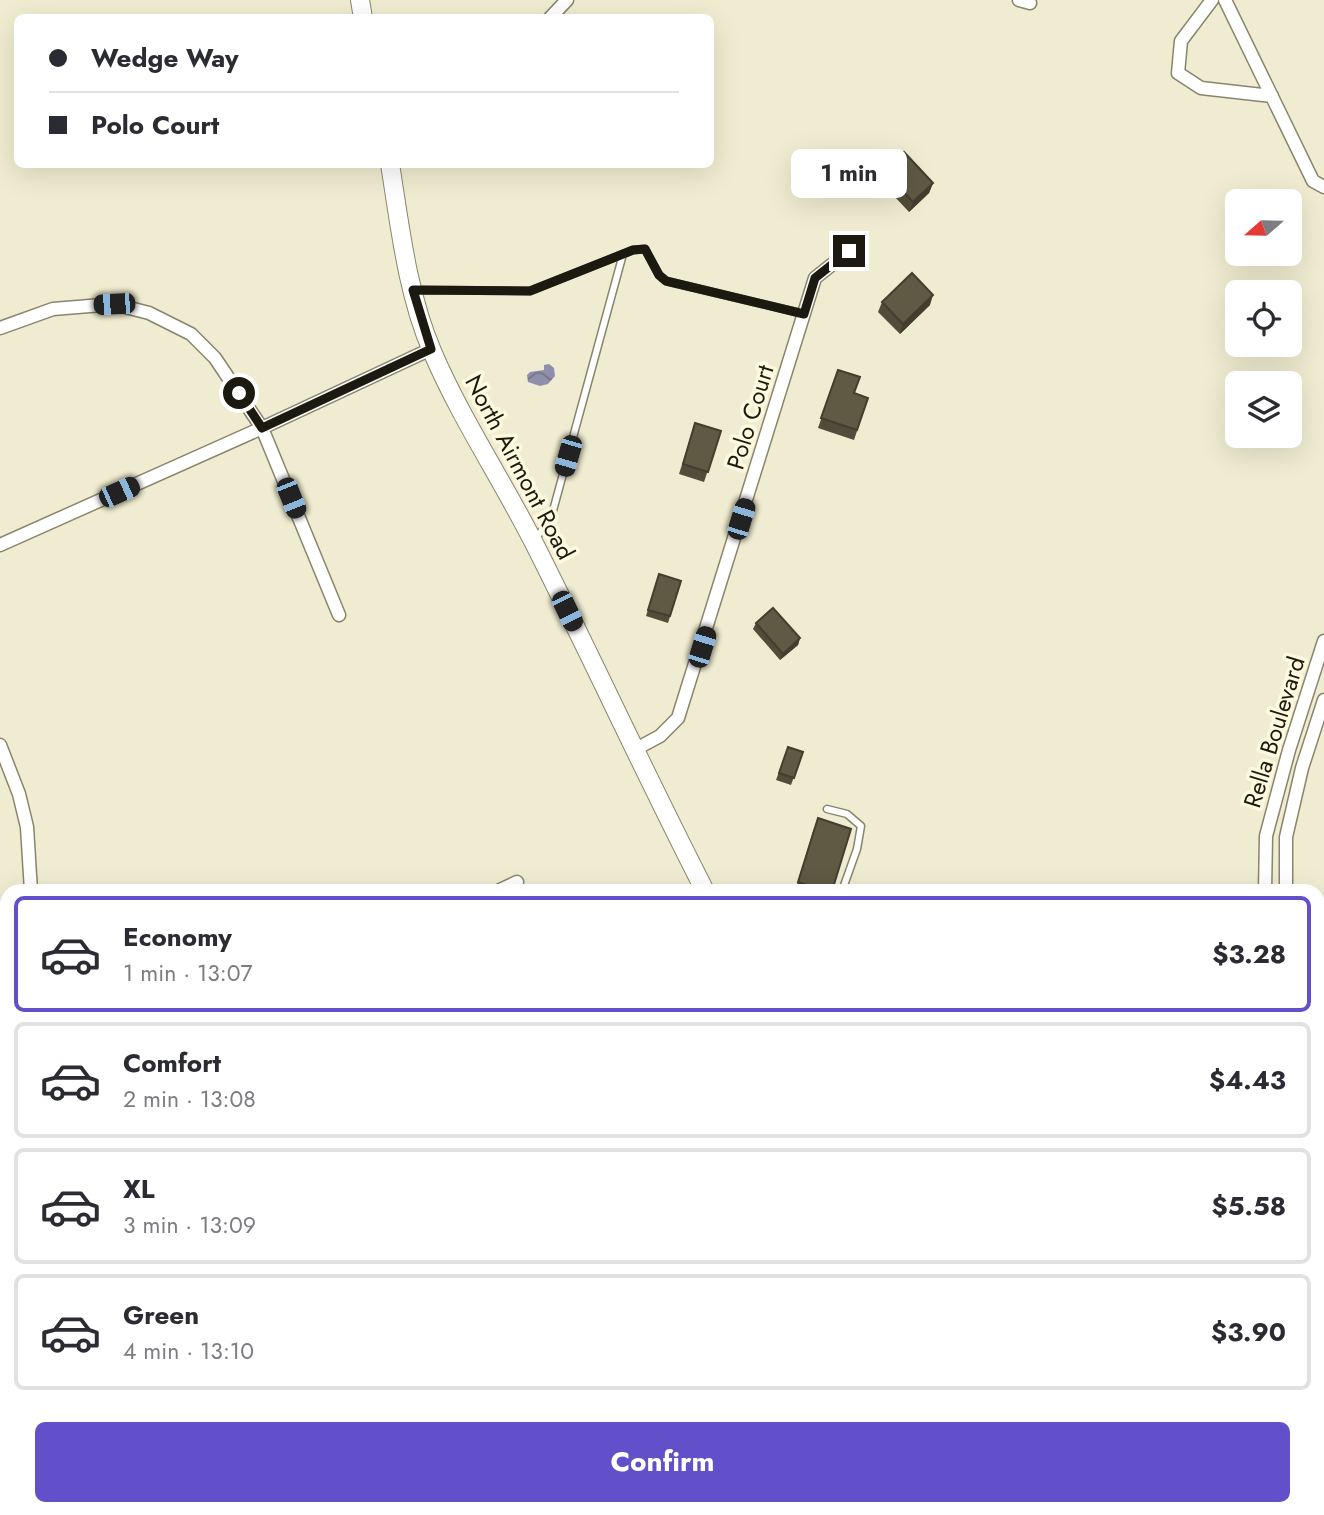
<!DOCTYPE html>
<meta charset="utf-8">
<style>
body{margin:0;font-family:Jost,sans-serif;background:#f7f7f7;color:#2b2b33;height:100vh;display:flex;flex-direction:column;font-size:26px;white-space:nowrap}
*{box-sizing:border-box;margin:0}
p{font-size:23px;color:#7c7c81}
.icon{flex:none;width:38px;height:38px;fill:none;stroke:currentColor;stroke-width:2;stroke-linecap:round;stroke-linejoin:round}
.map{position:relative;flex:1;overflow:hidden}
.side{position:absolute;left:0px;top:884px;width:1325px;height:632px;display:flex;flex-direction:column;background:#fff;border-radius:21px 21px 0 0;box-shadow:0 7px 28px #0002}
.side>*{flex:none}
.top-card{position:absolute;left:14px;top:14px;width:700px;height:154px;border-radius:10px;box-shadow:0 7px 28px #0002;display:grid;align-content:center;height:154px;padding:0 35px;background:#fff}
.needle{width:46px;rotate:250deg}
.controls{position:absolute;left:1225px;top:189px;display:grid;gap:14px}
.controls a{display:grid;place-items:center;width:77px;height:77px;border-radius:10px;background:#fff;box-shadow:0 7px 28px #0002;font-size:35px}
.end{position:absolute;width:32px;height:32px;margin:-16px;border:9px solid #1c1a10;background:#fff;box-shadow:0 0 0 4px #fff}
.from{border-radius:50%}
.bubble{position:absolute;height:49px;border-radius:10px;background:#fff;box-shadow:0 7px 28px #0002;font-size:23px;font-weight:700;line-height:49px;text-align:center}
.car{position:absolute;width:21px;height:42px;margin:-21px -10px;border-radius:9px;box-shadow:0 0 5px 2px #0007;background:linear-gradient(#222 24%,#8ab4d8 0 40%,#222 0 76%,#8ab4d8 0 86%,#222 0)}
.top-card b{display:flex;align-items:center;gap:24px;height:66px;font-size:26px}
.top-card b+b{border-top:2px solid #e1e1e2}
.top-card i{width:18px;height:18px;background:#2b2b33}
ul{padding:12px 0 0;list-style:none}
li{display:flex;align-items:center;gap:21px;height:116px;margin:0 14px 10px;padding:0 21px;border:4px solid #e1e1e2;border-radius:10px}
li div{flex:1}
li b{display:block;font-size:26px}
li em{font-style:normal;font-weight:700}
li.current{border-color:#6150c9}
li>.icon{width:63px;height:63px;stroke-width:1.5}
.cta{display:flex;gap:14px;margin-top:auto;padding:14px 35px}
.cta a{flex:1;height:80px;border-radius:10px;background:#6150c9;color:#fff;font-size:28px;font-weight:700;line-height:80px;text-align:center}
.map>svg:first-child{display:block}
.water{fill:url(#water-waves)}
.lines{fill:none;stroke-linecap:round;stroke-linejoin:round}
.lane-casing{stroke:#89856c;stroke-width:9}
.street-casing{stroke:#89856c;stroke-width:15}
.secondary-casing{stroke:#89856c;stroke-width:20}
.lane{stroke:#fff;stroke-width:6}
.street{stroke:#fff;stroke-width:12}
.secondary{stroke:#fff;stroke-width:18}
.wall{fill:#524d3a}
.shaded-wall{fill:#423f2f}
.building{fill:#5f5a43;stroke:#423f2f;stroke-width:2}
.route{stroke:#1c1a10;stroke-width:9}
.labels{text-anchor:middle;dominant-baseline:central;stroke-width:7;stroke-linejoin:round;paint-order:stroke}
.street-label{font-size:24px;fill:#1c1a10;stroke:#fef9de}
</style>
<div class="map">
<svg width="1324" height="1515" viewBox="0 0 1324 1515">
<defs>
<pattern id="water-waves" width="16" height="10" patternUnits="userSpaceOnUse" patternTransform="scale(1.75)"><rect width="16" height="10" fill="#8f8fac"/><path d="M0 5q4-4 8 0t8 0" fill="none" stroke="#74748b"/></pattern>
</defs>
<rect width="100%" height="100%" fill="#f0ecd1"/>
<!-- water -->
<path class="water" d="M549,364L554,368L555,376L548,384L540,386L528,382L527,375L530,372L544,370V365Z"/>
<g class="lines">
<defs>
<path id="lane" d="M415,290L530,291L633,250L645,249L659,275L666,281L804,314
M536,538L551,518L623,254
M827,809L847,814L861,826L857,849L842,891
M1318,910L1324,911
M1318,1330L1324,1333
M1318,1436L1324,1418
M1318,1507L1324,1510"/>
<path id="street" d="M1019,0L1030,3
M1212,0L1181,41L1178,73L1201,88L1272,96
M1225,0L1313,181L1324,187
M550,18L567,0
M0,328L53,309L114,304L149,313L191,334L215,358L262,428L339,615
M0,545L262,428L431,349
M0,745L19,794L27,827L31,891
M634,750L660,736L678,718L815,278L849,251
M498,891L517,882
M1265,891L1266,836L1289,750L1324,641
M1286,891V837L1302,768L1324,700
M369,1508L371,1515
M746,1515L749,1508"/>
<path id="secondary" d="M360,0L363,18
M390,164C400,226 407,293 432,351C460,417 501,478 534,543C592,658 646,776 705,891
M1318,1235L1324,1237
M1149,1515L1151,1508"/>
</defs>
<!-- lane casing -->
<use href="#lane" class="lane-casing"/>
<!-- street casing -->
<use href="#street" class="street-casing"/>
<!-- secondary casing -->
<use href="#secondary" class="secondary-casing"/>
<!-- lane -->
<use href="#lane" class="lane"/>
<!-- street -->
<use href="#street" class="street"/>
<!-- secondary -->
<use href="#secondary" class="secondary"/>
</g>
<!-- wall -->
<path class="wall" d="M884,171L933,183L929,193L909,212L880,181Z
M882,302L930,305L900,334L878,312Z
M838,370L854,393L868,398L854,440L818,428Z
M695,423L721,431L704,482L679,474Z
M659,574L681,581L668,623L646,616Z
M756,623L800,638L798,645L780,660L753,629Z
M788,747L803,752L791,785L776,780Z
M814,828L832,891H795Z"/>
<!-- shaded-wall -->
<path class="shaded-wall" d="M933,183L929,193L909,212L913,202Z
M933,295L930,305L900,334L903,324Z
M800,638L798,645L780,660L783,654Z"/>
<!-- building -->
<path class="building" d="M904,152L933,183L913,202L884,171Z
M912,273L933,295L903,324L882,302Z
M838,370L860,377L854,393L868,398L857,430L821,418Z
M695,423L721,431L708,472L683,464Z
M659,574L681,581L670,616L648,610Z
M773,608L800,638L783,654L756,623Z
M788,747L803,752L794,778L779,773Z
M818,818L851,829L832,891H824L798,882Z"/>
<g class="lines">
<!-- route -->
<path class="route" d="M239,393L262,428L431,349L413,290L530,291L633,250L645,249L659,275L666,281L804,314L815,278L849,251"/>
</g>
<g class="labels">
<!-- street labels -->
<g class="street-label">
<text transform="translate(750 417) rotate(-73)">Polo Court</text>
<text transform="translate(520 467) rotate(62)">North Airmont Road</text>
<text transform="translate(1274 732) rotate(-73)">Rella Boulevard</text>
</g>
</g>
</svg>
<div class="controls">
<a><svg class="needle" viewBox="-14 -14 28 28"><path d="M0-13l5 13h-10z" fill="#e53935"/><path d="M0 13l5-13h-10z" fill="#7c7c81"/></svg></a>
<a><svg class="icon" aria-label="locate" viewBox="0 0 24 24"><circle cx="12" cy="12" r="6"/><path d="M12 2v4M12 18v4M2 12h4M18 12h4"/></svg></a>
<a><svg class="icon" aria-label="layers" viewBox="0 0 24 24"><path d="M12 4l9 5-9 5-9-5zM3 14l9 5 9-5"/></svg></a>
</div>
<i class="end from" style="left:239px;top:393px"></i>
<i class="end" style="left:849px;top:251px"></i>
<div class="bubble" style="left:791px;top:149px;width:116px">1 min</div>
<i class="car" style="left:114px;top:304px;rotate:267deg"></i>
<i class="car" style="left:568px;top:456px;rotate:196deg"></i>
<i class="car" style="left:119px;top:492px;rotate:66deg"></i>
<i class="car" style="left:291px;top:498px;rotate:158deg"></i>
<i class="car" style="left:741px;top:519px;rotate:17deg"></i>
<i class="car" style="left:567px;top:611px;rotate:154deg"></i>
<i class="car" style="left:702px;top:647px;rotate:17deg"></i>
<div class="top-card">
<b><i class="from"></i>Wedge Way</b>
<b><i></i>Polo Court</b>
</div>
<section class="side">
<ul>
<li class="current"><svg class="icon" aria-label="car" viewBox="0 0 24 24"><path d="M5 17H2v-5l4-1 3-4h7l3 4 3 1v5h-3M9 17h6M6 11h13"/><circle cx="7" cy="17" r="2"/><circle cx="17" cy="17" r="2"/></svg><div><b>Economy</b><p>1 min · 13:07</p></div><em>$3.28</em></li>
<li><svg class="icon" aria-label="car" viewBox="0 0 24 24"><path d="M5 17H2v-5l4-1 3-4h7l3 4 3 1v5h-3M9 17h6M6 11h13"/><circle cx="7" cy="17" r="2"/><circle cx="17" cy="17" r="2"/></svg><div><b>Comfort</b><p>2 min · 13:08</p></div><em>$4.43</em></li>
<li><svg class="icon" aria-label="car" viewBox="0 0 24 24"><path d="M5 17H2v-5l4-1 3-4h7l3 4 3 1v5h-3M9 17h6M6 11h13"/><circle cx="7" cy="17" r="2"/><circle cx="17" cy="17" r="2"/></svg><div><b>XL</b><p>3 min · 13:09</p></div><em>$5.58</em></li>
<li><svg class="icon" aria-label="car" viewBox="0 0 24 24"><path d="M5 17H2v-5l4-1 3-4h7l3 4 3 1v5h-3M9 17h6M6 11h13"/><circle cx="7" cy="17" r="2"/><circle cx="17" cy="17" r="2"/></svg><div><b>Green</b><p>4 min · 13:10</p></div><em>$3.90</em></li>
</ul>
<div class="cta"><a>Confirm</a></div>
</section>
</div>
